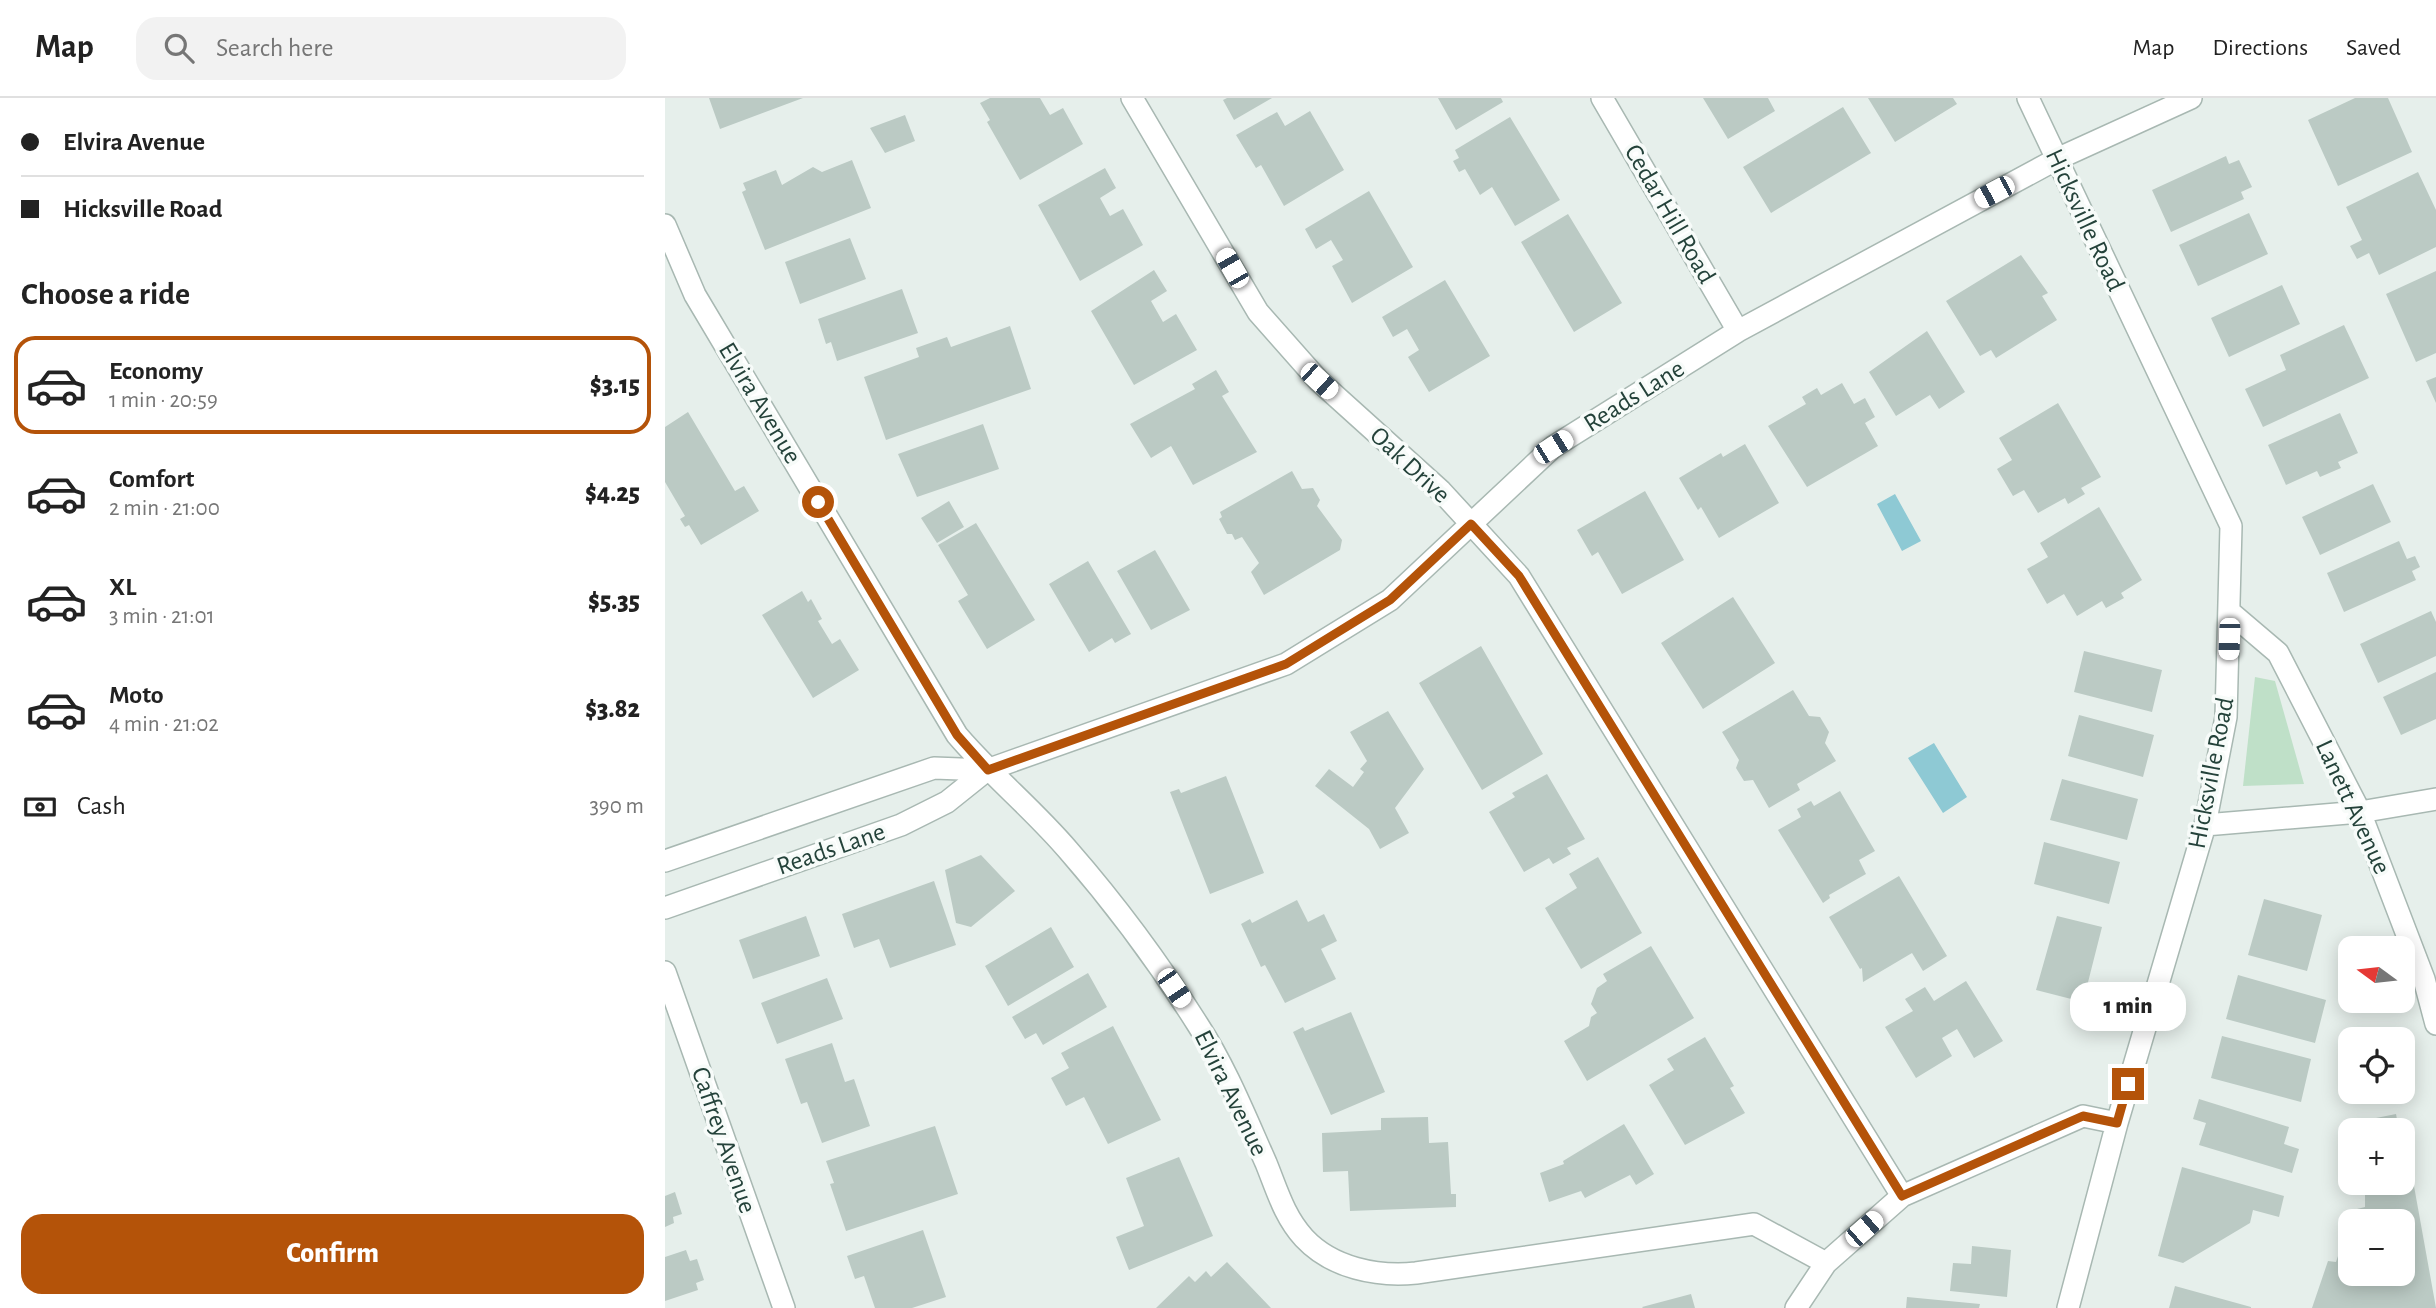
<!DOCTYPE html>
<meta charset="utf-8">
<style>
body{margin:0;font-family:"Alegreya Sans",sans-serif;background:#f2f2f2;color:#222;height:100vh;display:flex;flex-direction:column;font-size:26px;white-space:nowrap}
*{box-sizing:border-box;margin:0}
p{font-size:23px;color:#767676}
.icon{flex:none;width:38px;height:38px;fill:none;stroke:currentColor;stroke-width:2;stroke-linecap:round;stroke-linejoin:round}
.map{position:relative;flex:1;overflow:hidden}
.details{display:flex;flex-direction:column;background:#fff;width:665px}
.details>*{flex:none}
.top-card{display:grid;align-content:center;height:154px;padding:0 21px;background:#fff}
.needle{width:46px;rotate:285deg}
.buttons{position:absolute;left:1673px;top:838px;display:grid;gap:14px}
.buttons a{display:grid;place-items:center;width:77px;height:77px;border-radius:14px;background:#fff;box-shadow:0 4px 18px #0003;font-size:35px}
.end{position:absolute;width:32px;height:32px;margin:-16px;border:9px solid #b45309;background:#fff;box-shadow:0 0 0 4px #fff}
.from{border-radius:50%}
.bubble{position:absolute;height:49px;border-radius:21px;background:#fff;box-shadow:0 4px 18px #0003;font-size:23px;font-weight:800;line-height:49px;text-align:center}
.car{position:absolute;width:21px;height:42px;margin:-21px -10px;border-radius:9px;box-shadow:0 0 5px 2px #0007;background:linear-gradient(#fff 24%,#345 0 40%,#fff 0 76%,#345 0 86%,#fff 0)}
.top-card b{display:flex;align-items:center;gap:24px;height:66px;font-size:26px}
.top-card b+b{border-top:2px solid #e0e0e0}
.top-card i{width:18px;height:18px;background:#222}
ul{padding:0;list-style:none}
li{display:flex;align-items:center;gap:21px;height:98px;margin:0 14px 10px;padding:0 7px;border:4px solid transparent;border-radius:21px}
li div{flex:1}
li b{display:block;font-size:26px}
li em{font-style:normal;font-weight:800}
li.on{border-color:#b45309}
li>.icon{width:63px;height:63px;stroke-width:1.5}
h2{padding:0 21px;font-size:32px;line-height:84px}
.pay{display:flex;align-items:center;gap:18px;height:77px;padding:0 21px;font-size:26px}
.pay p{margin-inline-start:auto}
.cta{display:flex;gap:14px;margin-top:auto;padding:14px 21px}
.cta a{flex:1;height:80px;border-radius:21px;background:#b45309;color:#fff;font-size:28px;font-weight:800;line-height:80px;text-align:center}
header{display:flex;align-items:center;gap:42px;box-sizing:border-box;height:98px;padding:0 35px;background:#fff;border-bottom:2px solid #e0e0e0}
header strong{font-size:33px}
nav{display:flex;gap:38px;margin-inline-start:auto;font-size:24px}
.search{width:490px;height:63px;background:#f2f2f2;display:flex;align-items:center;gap:18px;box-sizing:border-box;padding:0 24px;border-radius:21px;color:#767676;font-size:26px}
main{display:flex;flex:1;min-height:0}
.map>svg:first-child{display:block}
.green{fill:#bfe0c8}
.water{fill:#8ec9d4}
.building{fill:#bbcac4}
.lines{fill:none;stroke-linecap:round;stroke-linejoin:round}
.minor-casing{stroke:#a8b8b2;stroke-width:24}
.minor{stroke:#fff;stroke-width:21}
.route{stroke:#b45309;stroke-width:9}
.labels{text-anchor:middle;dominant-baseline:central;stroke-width:7;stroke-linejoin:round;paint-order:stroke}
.street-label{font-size:26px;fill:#24423a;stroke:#f7fbf9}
</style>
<header>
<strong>Map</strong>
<div class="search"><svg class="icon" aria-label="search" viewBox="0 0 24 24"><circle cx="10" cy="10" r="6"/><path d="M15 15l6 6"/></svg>Search here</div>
<nav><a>Map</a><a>Directions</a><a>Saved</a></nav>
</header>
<main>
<section class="details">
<div class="top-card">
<b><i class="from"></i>Elvira Avenue</b>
<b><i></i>Hicksville Road</b>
</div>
<h2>Choose a ride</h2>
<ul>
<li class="on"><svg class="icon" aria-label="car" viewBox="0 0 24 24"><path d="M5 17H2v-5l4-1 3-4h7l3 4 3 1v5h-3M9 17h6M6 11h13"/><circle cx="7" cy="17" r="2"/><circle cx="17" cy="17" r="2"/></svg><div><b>Economy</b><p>1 min · 20:59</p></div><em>$3.15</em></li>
<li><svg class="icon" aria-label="car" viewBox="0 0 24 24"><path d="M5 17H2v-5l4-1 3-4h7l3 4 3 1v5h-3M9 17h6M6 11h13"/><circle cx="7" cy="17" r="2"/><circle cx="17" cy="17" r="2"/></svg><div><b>Comfort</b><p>2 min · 21:00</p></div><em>$4.25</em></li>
<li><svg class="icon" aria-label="car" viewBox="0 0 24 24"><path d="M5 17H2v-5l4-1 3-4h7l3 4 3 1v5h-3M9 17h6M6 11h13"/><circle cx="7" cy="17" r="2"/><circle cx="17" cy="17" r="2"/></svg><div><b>XL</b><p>3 min · 21:01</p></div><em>$5.35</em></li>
<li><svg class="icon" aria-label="car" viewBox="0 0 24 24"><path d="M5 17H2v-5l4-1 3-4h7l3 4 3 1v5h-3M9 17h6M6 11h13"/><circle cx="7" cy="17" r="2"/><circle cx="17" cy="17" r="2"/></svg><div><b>Moto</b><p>4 min · 21:02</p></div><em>$3.82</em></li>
</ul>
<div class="pay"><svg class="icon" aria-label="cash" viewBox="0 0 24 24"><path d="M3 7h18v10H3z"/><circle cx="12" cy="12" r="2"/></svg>Cash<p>390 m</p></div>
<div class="cta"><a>Confirm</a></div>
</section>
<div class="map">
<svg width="1771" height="1210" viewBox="0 0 1771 1210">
<rect width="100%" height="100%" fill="#e6efeb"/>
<!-- green -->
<path class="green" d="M1590,579L1610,583L1639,686L1578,688Z"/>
<!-- water -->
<path class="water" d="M1230,396L1256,443L1237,453L1212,406Z
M1269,645L1302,699L1278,715L1243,660Z"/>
<!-- building -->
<path class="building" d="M44,0H138L55,31Z
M325,0H375L385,17L398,10L418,46L355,82L322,24L325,22L315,5Z
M562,0H607L569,22L558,2Z
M773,0H836L838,4L791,32Z
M1038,0H1103L1110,13L1063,41Z
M1203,0H1288L1292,6L1230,44Z
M1690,0H1723L1747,54L1673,88L1643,22Z
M1178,9L1206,55L1106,115L1078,69Z
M645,13L679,72L619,108L596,67L591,70L571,37L612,14L620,28Z
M240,17L250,43L220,55L205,30Z
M845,19L895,102L850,128L827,89L815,97L800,71L794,74L788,63L794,60L790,52Z
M1561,58L1564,66L1574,62L1587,89L1576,94L1579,101L1506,134L1487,92Z
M187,62L206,110L100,152L77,94L81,92L78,85L111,72L117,87L148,69L157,74Z
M440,70L451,90L435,100L445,118L458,111L478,147L415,183L373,107Z
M1753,74L1771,112V149L1714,177L1704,155L1692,161L1685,148L1697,142L1681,109Z
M704,93L748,169L687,205L667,168L678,162L666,142L651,151L640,131Z
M1584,115L1603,156L1533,188L1514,147Z
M903,116L957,205L909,234L856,144Z
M185,140L201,181L135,206L120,164Z
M1356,157L1383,195L1377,198L1392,222L1331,260L1326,252L1315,258L1281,203Z
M489,172L502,193L486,203L498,224L511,216L532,252L469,287L426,213Z
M1771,173V255L1751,264L1721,196Z
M780,182L825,258L764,294L743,259L754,252L742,231L728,239L717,219Z
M1617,187L1635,226L1564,259L1546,220Z
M237,191L253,235L172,263L166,244L161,246L153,221Z
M1679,227L1704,280L1598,329L1580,291L1621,272L1615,257Z
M345,228L366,291L221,342L199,279L254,259L251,250L282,239L286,249Z
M1262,233L1300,294L1274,311L1265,297L1231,318L1204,274Z
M551,272L564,294L557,298L592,354L528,387L506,348L486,360L465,326L530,291L527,286Z
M1771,279V305L1761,283Z
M1177,285L1189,306L1200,300L1210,319L1200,325L1213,348L1142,389L1103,328L1141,306L1137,299L1152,290L1156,297Z
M1393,305L1436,379L1416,390L1420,396L1403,406L1400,400L1373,415L1359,392L1348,398L1332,371L1347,362L1334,340Z
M23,314L70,393L79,388L94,413L36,447L24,427L20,429L15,421L20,418L0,384V329Z
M1675,315L1693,355L1673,364L1676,370L1655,379L1652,373L1621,387L1603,347Z
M318,326L334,371L252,399L233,356Z
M1080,346L1114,405L1054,440L1036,409L1033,412L1014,380L1056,355L1058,359Z
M627,373L637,391L648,390L655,402L652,408L677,442L675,452L599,497L586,474L594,465L577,439L570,442L567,436H562L554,421L557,419L555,414Z
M1708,386L1726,424L1655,457L1637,419Z
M980,393L1019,462L957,496L933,454L927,458L912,432Z
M284,403L299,429L272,445L256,420Z
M1434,409L1477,482L1456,495L1459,500L1441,510L1437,503L1412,518L1399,496L1382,506L1362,471L1383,459L1375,445Z
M311,425L370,522L322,551L293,503L303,497L273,447Z
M1734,443L1742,461L1750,458L1755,469L1747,473L1751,482L1679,514L1662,475Z
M490,452L525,512L486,532L452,473Z
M423,463L466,536L450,545L447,540L424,554L384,486Z
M137,493L143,504L146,501L157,521L153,523L167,546L175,541L194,572L148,600L97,517Z
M1068,499L1110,565L1038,611L996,545Z
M1766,513L1771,524V558L1713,585L1695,546Z
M816,548L878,656L817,692L754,585Z
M1419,553L1497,572L1487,614L1409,594Z
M1771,574V621L1736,637L1718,599Z
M1128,592L1144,618L1155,619L1164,634L1160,645L1171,663L1132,686L1135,692L1104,710L1088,682L1079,683L1071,670L1074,662L1057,634Z
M723,613L759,671L730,710L744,735L715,751L704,731L650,688L664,671L688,689L699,674L695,671L702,663L685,634Z
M1414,617L1489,637L1478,679L1403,658Z
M882,676L920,741L902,750L906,756L888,766L884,760L859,774L824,714L850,699L847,695Z
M561,678L599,775L545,796L505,694L514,691L516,695Z
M1397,681L1473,701L1462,742L1385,722Z
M1175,693L1210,753L1194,762L1201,776L1164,797L1165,800L1158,805L1113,732L1136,719L1132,711L1146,703L1149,708Z
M1379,744L1455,764L1444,806L1369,786Z
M316,757L350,793L306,829L291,825L280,772Z
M933,759L977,835L916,871L880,810L912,790L904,776Z
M1234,778L1282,858L1258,873L1247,855L1198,884L1197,870L1195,871L1164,819Z
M269,783L291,847L225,870L214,841L189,850L177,816Z
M1599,801L1657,817L1642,873L1583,857Z
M632,802L643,824L659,816L672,843L656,851L671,881L620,905L600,867L596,869L576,826L585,821L587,825Z
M141,818L155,858L88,881L74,842Z
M1392,818L1437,829L1418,904L1371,892Z
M386,829L409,869L343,908L320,868Z
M986,848L1029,920L922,983L899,943L924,928L926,919L932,915L926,906L932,890L942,883L938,876Z
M423,875L442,909L378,947L371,935L360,941L347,919Z
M1573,877L1661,902L1650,945L1561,921Z
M162,880L178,921L112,946L96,905Z
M1301,883L1338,943L1309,960L1292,931L1277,940L1287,958L1251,980L1220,929L1248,913L1240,901L1260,889L1269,903Z
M686,914L720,994L666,1017L628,934L638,929L640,933Z
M448,928L496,1022L443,1046L419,999L401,1008L386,980L404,970L396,955Z
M1557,938L1646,961L1636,1004L1546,980Z
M1040,939L1069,988L1065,990L1080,1015L1020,1047L984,987L1009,972L1002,961Z
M167,945L180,984L189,981L205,1028L157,1045L142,1004L136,1006L120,961Z
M1534,1001L1624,1029L1619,1046L1634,1051L1627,1075L1534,1047L1541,1025L1528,1021Z
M1731,1016L1734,1032H1703L1701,1022Z
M763,1019L764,1045L783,1044L786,1096H791V1109L685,1113L683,1073L658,1074L657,1035L716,1032V1020Z
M959,1026L989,1076L971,1087L965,1077L920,1100L916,1093L884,1104L875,1075L899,1066L898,1063Z
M270,1028L293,1096L181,1133L165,1086L169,1085L161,1063Z
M514,1059L548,1138L464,1172L451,1139L479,1128L461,1080Z
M1738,1060L1743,1078L1747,1077L1771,1210H1647L1663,1163L1671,1164L1683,1128H1685V1176H1738V1124H1695L1692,1111L1700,1109V1085H1738Z
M1517,1069L1619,1098L1614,1119L1588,1112L1585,1125L1518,1165L1493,1158Z
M10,1094L17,1116L8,1119L9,1125L0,1129V1098Z
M258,1132L281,1199L247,1210H210L199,1178L190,1181L182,1158Z
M1307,1148L1346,1152L1342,1199L1285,1193L1288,1165L1306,1166Z
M21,1152L25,1163L32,1161L39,1182L31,1185L33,1192L0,1203V1159Z
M562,1164L606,1210H491L524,1178L530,1184L541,1173L546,1179Z
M1510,1188L1586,1209V1210H1504Z
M1026,1196L1030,1210H978L977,1209Z
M1242,1199L1315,1206L1314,1210H1241Z"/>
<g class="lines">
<defs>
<path id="minor" d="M467,0L593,214L654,283L776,393L854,478L1237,1098
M937,0L1073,233
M1363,0L1566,428L1561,619L1540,727L1452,1025L1403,1210
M0,127L30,197L292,637C327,678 369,712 403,752C451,807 494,865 533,927C561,970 580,1018 601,1065C612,1092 619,1118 639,1140C667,1170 712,1179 751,1175L1089,1126L1161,1165L1237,1098L1418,1018L1452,1025
M1566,515L1613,555L1695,714L1759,881L1771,926
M1540,727L1695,714L1771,701
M0,763L269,670L322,672
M0,810L236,727L282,704L322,672L621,566L725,502L888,349L1073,233L1392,61L1526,0
M0,874L119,1210
M1131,1210L1161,1165"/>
</defs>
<!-- minor casing -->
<use href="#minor" class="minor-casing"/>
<!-- minor -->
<use href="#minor" class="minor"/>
</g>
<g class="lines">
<!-- route -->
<path class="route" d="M153,404L292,637L323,672L621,566L725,502L806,426L854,478L1237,1098L1418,1018L1452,1025L1463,986"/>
</g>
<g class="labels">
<!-- street labels -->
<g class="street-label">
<text transform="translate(1005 116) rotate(60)">Cedar Hill Road</text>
<text transform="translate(1420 122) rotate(65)">Hicksville Road</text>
<text transform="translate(969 298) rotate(-32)">Reads Lane</text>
<text transform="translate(95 305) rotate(59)">Elvira Avenue</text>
<text transform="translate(745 367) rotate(43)">Oak Drive</text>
<text transform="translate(1546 675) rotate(-79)">Hicksville Road</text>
<text transform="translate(1688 709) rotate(65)">Lanett Avenue</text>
<text transform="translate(166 751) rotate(-19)">Reads Lane</text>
<text transform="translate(566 995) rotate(64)">Elvira Avenue</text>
<text transform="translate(59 1042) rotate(71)">Caffrey Avenue</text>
</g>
</g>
</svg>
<div class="buttons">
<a><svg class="needle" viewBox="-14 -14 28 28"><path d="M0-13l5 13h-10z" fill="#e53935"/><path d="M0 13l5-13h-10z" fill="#767676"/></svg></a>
<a><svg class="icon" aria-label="locate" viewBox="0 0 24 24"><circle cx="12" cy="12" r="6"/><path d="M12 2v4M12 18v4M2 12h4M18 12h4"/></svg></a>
<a>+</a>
<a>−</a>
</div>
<i class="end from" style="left:153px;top:404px"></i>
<i class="end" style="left:1463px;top:986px"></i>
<div class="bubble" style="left:1405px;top:884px;width:116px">1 min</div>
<i class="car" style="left:1329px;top:94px;rotate:242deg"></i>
<i class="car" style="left:567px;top:170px;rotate:330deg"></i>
<i class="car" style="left:654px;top:283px;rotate:132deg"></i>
<i class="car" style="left:888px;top:349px;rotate:58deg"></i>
<i class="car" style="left:1564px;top:541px;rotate:182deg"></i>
<i class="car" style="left:509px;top:890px;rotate:146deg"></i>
<i class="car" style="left:1199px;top:1131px;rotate:49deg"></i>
</div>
</main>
